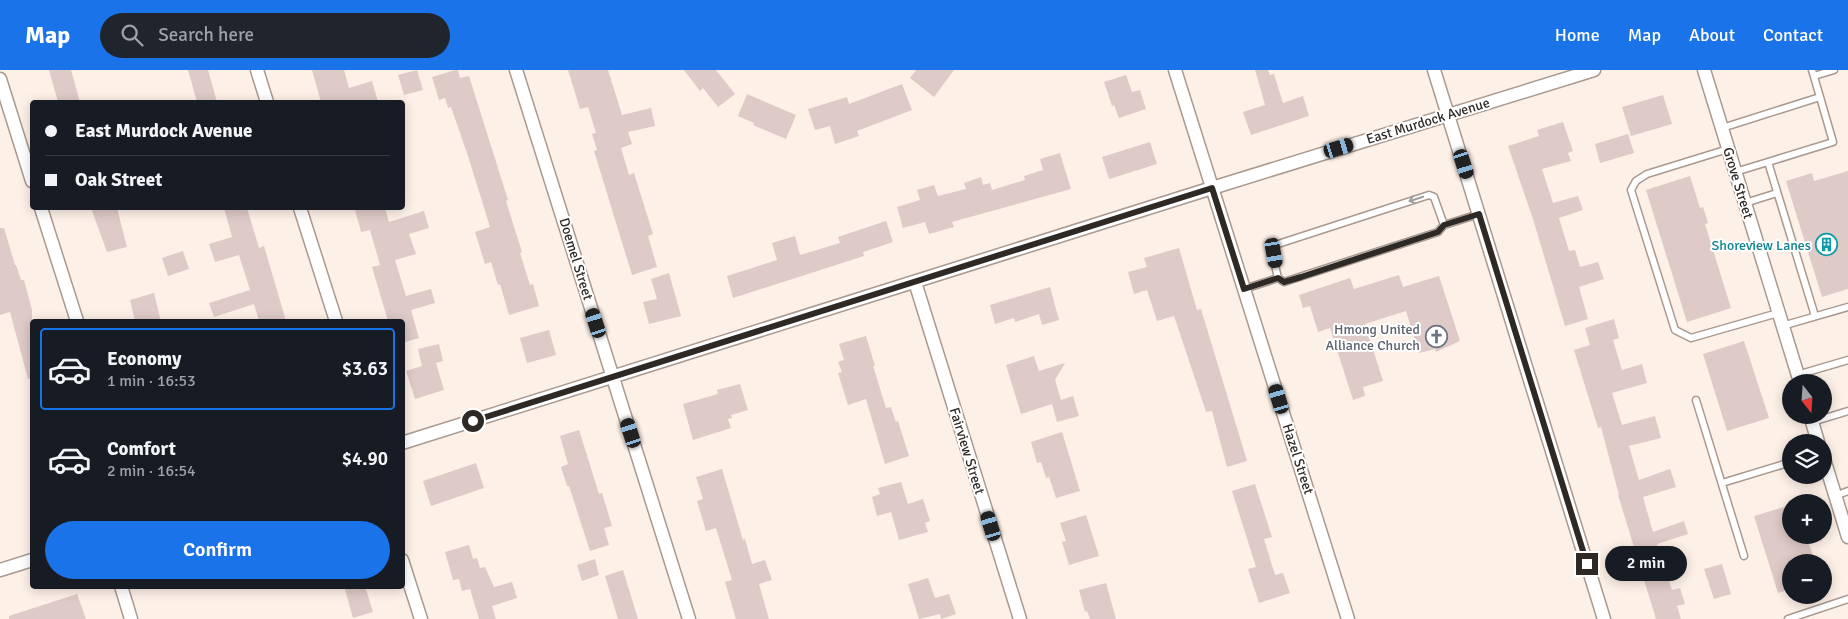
<!DOCTYPE html>
<meta charset="utf-8">
<style>
body{margin:0;font-family:Signika,sans-serif;background:#20242c;color:#f1f3f6;height:100vh;display:flex;flex-direction:column;font-size:19px;white-space:nowrap}
*{box-sizing:border-box;margin:0}
p{font-size:16px;color:#9ea1a6}
.icon{flex:none;width:28px;height:28px;fill:none;stroke:currentColor;stroke-width:2;stroke-linecap:round;stroke-linejoin:round}
.map{position:relative;flex:1;overflow:hidden}
.side{position:absolute;left:30px;top:249px;width:375px;height:270px;display:flex;flex-direction:column;background:#171b24;border-radius:5px;box-shadow:0 2px 12px #0003}
.side>*{flex:none}
.guide{position:absolute;left:30px;top:30px;width:375px;height:110px;border-radius:5px;box-shadow:0 2px 12px #0003;display:grid;align-content:center;height:110px;padding:0 15px;background:#171b24}
.needle{width:32px;rotate:163deg}
.tools{position:absolute;left:1782px;top:304px;display:grid;gap:10px}
.tools a{display:grid;place-items:center;width:50px;height:50px;border-radius:50%;background:#171b24;box-shadow:0 2px 12px #0003;font-size:25px}
.end{position:absolute;width:22px;height:22px;margin:-11px;border:6px solid #2f2925;background:#fff;box-shadow:0 0 0 2px #fff}
.from{border-radius:50%}
.bubble{position:absolute;height:35px;border-radius:18px;background:#171b24;box-shadow:0 2px 12px #0003;font-size:16px;font-weight:600;line-height:35px;text-align:center}
.car{position:absolute;width:15px;height:30px;margin:-15px -8px;border-radius:6px;box-shadow:0 0 4px 1px #0007;background:linear-gradient(#222 24%,#8ab4d8 0 40%,#222 0 76%,#8ab4d8 0 86%,#222 0)}
.guide b{display:flex;align-items:center;gap:18px;height:48px;font-size:19px}
.guide b+b{border-top:1px solid #363941}
.guide i{width:12px;height:12px;background:#f1f3f6}
ul{padding:9px 0 0;list-style:none}
li{display:flex;align-items:center;gap:15px;height:82px;margin:0 10px 8px;padding:0 5px;border:2px solid transparent;border-radius:5px}
li div{flex:1}
li b{display:block;font-size:19px}
li em{font-style:normal;font-weight:600}
li.active{border-color:#1a73e8}
li>.icon{width:45px;height:45px;stroke-width:1.5}
.cta{display:flex;gap:10px;margin-top:auto;padding:10px 15px}
.cta a{flex:1;height:58px;border-radius:30px;background:#1a73e8;color:#fff;font-size:20px;font-weight:600;line-height:58px;text-align:center}
header{display:flex;align-items:center;gap:30px;box-sizing:border-box;height:70px;padding:0 25px;background:#1a73e8;color:#fff}
header strong{font-size:24px}
nav{display:flex;gap:28px;margin-inline-start:auto;font-size:18px}
.search{width:350px;height:45px;background:#20242c;display:flex;align-items:center;gap:12px;box-sizing:border-box;padding:0 18px;border-radius:28px;color:#9ea1a6;font-size:19px}
.map>svg:first-child{display:block}
.building{fill:#decac6}
.lines{fill:none;stroke-linecap:round;stroke-linejoin:round}
.lane-casing{stroke:#a9998f;stroke-width:9}
.street-casing{stroke:#a9998f;stroke-width:15}
.lane{stroke:#fff;stroke-width:6}
.street{stroke:#fff;stroke-width:12}
.oneway{stroke:#a19f9d}
.route{stroke:#2f2925;stroke-width:6}
.labels{text-anchor:middle;dominant-baseline:central;stroke-width:4;stroke-linejoin:round;paint-order:stroke}
.street-label{font-size:14px;fill:#2f2925;stroke:#fff}
.culture-label{font-size:14px;fill:#0d838f;stroke:#fff;text-anchor:end}
.worship-label{font-size:14px;fill:#5b616d;stroke:#fff;text-anchor:end}
</style>
<header>
<strong>Map</strong>
<div class="search"><svg class="icon" aria-label="search" viewBox="0 0 24 24"><circle cx="10" cy="10" r="6"/><path d="M15 15l6 6"/></svg>Search here</div>
<nav><a>Home</a><a>Map</a><a>About</a><a>Contact</a></nav>
</header>
<div class="map">
<svg width="1848" height="549" viewBox="0 0 1848 549">
<rect width="100%" height="100%" fill="#fdf0e7"/>
<!-- building -->
<path class="building" d="M49,0H71L80,32H58Z
M188,0H208L217,32H197Z
M312,0H344L349,18L372,11L378,32H321Z
M417,0L423,20L404,25L398,5Z
M455,0H458L460,8L469,6L508,130L506,131L522,182L520,183L530,215L533,214L539,236L509,245L500,214L498,215L491,192L485,194L475,162L490,157L468,86L451,37L448,38L445,28L439,30L432,7Z
M568,0H608L622,45L651,38L655,56L628,62L632,74L621,78L629,105L634,103L653,164L648,166L657,197L632,205L594,81L597,80L592,64L596,63L588,37L580,39Z
M684,0H716L735,24L718,37L703,18L700,21Z
M916,0H954L934,27L910,8Z
M1255,0H1268L1270,5L1274,4L1283,33L1303,26L1309,46L1251,65L1243,42L1265,35Z
M1126,5L1132,22L1140,20L1146,39L1119,48L1114,35L1112,36L1104,12Z
M902,14L912,40L857,61L859,66L835,74L830,56L815,60L808,39L847,27L849,34Z
M747,24L796,45L786,69L753,55L754,53L738,46Z
M1663,25L1672,54L1631,66L1622,37Z
M1563,52L1573,81L1568,83L1571,91L1542,99L1553,133L1578,126L1583,140L1559,148L1569,181L1575,180L1580,197L1598,192L1604,209L1579,217L1588,249L1565,256L1533,149L1508,76L1539,66L1537,60Z
M1628,64L1634,83L1600,93L1595,74Z
M1150,72L1157,94L1109,109L1102,87Z
M1060,83L1071,119L952,152L954,157L929,164L925,152L903,158L897,137L920,130L917,120L934,115L938,126L966,119L964,113L981,107L983,115L990,113L992,120L1025,110L1024,106L1043,100L1040,89Z
M1848,101V219L1822,227L1786,111L1812,103L1814,111Z
M1690,106L1700,138L1703,137L1708,153L1705,154L1731,238L1687,252L1646,120Z
M91,138H117L127,177L107,182Z
M224,138H247L259,178L264,176L286,251H259L254,234L214,247L209,233L250,220L239,185L215,192L209,174L232,167Z
M364,138H385L389,152L424,141L429,158L409,164L416,184L395,190L406,226L431,219L435,233L411,240L419,268L402,273V251H388L372,197L380,195L370,160L361,162L355,140Z
M886,151L893,172L863,182L864,186L733,228L727,206L777,190L772,173L795,166L800,185L840,173L838,167Z
M0,158H4L15,195H16L21,210H24L32,240V308L28,309L10,242L0,245Z
M1179,178L1197,240L1201,239L1247,391L1227,397L1212,341L1206,342L1174,246L1157,251L1147,220L1134,224L1128,202L1147,197L1144,188Z
M183,181L189,199L168,206L162,188Z
M669,203L681,246L649,254L643,232L657,229L651,209Z
M1399,205L1403,217L1439,206L1460,271L1436,282L1435,279L1419,283L1406,241L1365,254L1383,311L1363,317L1365,326L1353,330L1330,258L1318,262L1310,236L1303,238L1299,225L1350,208L1354,219Z
M1050,217L1059,250L1042,255L1039,244L1015,252L1014,248L995,254L990,235Z
M154,223L161,251H135L130,230Z
M1614,249L1619,268L1613,270L1622,300L1642,294L1647,313L1612,323L1622,355L1655,346L1661,368L1629,376L1639,410L1670,399L1676,417L1643,427L1653,462L1684,451L1688,464L1657,474L1672,520L1680,518L1685,534L1677,536L1681,549H1656L1618,425H1619L1601,357L1598,358L1574,280L1590,275L1585,258Z
M549,260L556,285L527,293L520,268Z
M866,266L875,296H873L886,338L891,337L896,352L898,351L909,386L885,394L866,329L848,335L838,303L842,302L838,292L844,290L839,274Z
M1744,271L1769,348L1727,361L1703,284Z
M439,274L443,291L436,293L444,320L415,329L406,301L422,296L418,279Z
M1034,286L1039,301L1065,293L1055,310L1061,330L1073,326L1079,346L1057,352L1052,334L1021,344L1006,295Z
M740,314L748,340L731,345L732,348L728,349L731,358L693,370L683,334L718,324L717,320Z
M579,360L599,424L602,423L612,456L604,458L609,475L590,481L569,416H567L561,397L568,394L560,366Z
M1062,362L1080,421L1056,428L1049,407L1046,408L1041,392L1037,393L1031,372Z
M476,393L484,418L431,436L423,411Z
M722,399L743,470L745,469L752,494L765,490L772,510L759,514L769,549H736L725,512L732,510L716,458L706,461L697,431L703,429L696,407Z
M901,412L908,434L923,429L930,451L925,453L928,462L899,470L891,442L877,446L872,427L880,424L878,418Z
M1255,414L1272,467L1264,469L1275,505L1283,503L1290,523L1259,533L1248,499L1256,497L1232,421Z
M1791,435V465H1806L1815,492H1791V519L1778,523L1754,446Z
M1086,445L1099,486L1069,495L1062,472L1066,471L1060,453Z
M469,475L473,489L477,488L480,498L485,497L494,517L512,512L517,528L492,536L496,549H479L470,519L462,521L459,509L453,510L445,482Z
M595,489L599,505L582,511L577,495Z
M1722,494L1731,524L1714,529L1704,499Z
M623,500L638,549H618L605,506Z
M928,508L935,528L949,524L956,544L941,549L940,544L919,549L908,514Z
M1106,513L1116,549H1090L1087,541L1085,542L1079,520Z
M344,516H365L373,542L353,548Z
M77,524L86,549H9V546Z"/>
<g class="lines">
<defs>
<path id="lane" d="M1814,6L1834,0
M1722,58L1820,27L1812,0
M1728,79L1647,104L1636,111L1631,120L1675,260L1691,268L1778,243
M1735,102L1768,92
M1745,133L1777,123
M1444,155L1434,127L1429,125L1278,174C1270,183 1276,198 1278,208L1284,212L1438,162L1444,155L1479,144
M1244,219L1278,208
M1815,246L1768,92L1833,72L1820,27
M1782,256L1848,237
M1797,305L1848,290
M1696,330L1744,486
M1812,352L1848,341
M1722,413L1791,392
M1835,426L1848,421
M1788,549L1848,529"/>
<path id="street" d="M257,0L267,32
M516,0L689,549
M1175,0L1348,549
M1434,0L1604,549
M1704,0L1800,312
M0,9L32,111
M41,138L77,251
M300,138L336,251
M915,212L1020,549
M1810,345L1818,372
M402,373L1212,118L1594,0
M1824,389L1848,467
M402,490L421,549
M0,500L32,490
M121,516L131,549"/>
</defs>
<!-- lane casing -->
<use href="#lane" class="lane-casing"/>
<!-- street casing -->
<use href="#street" class="street-casing"/>
<!-- lane -->
<use href="#lane" class="lane"/>
<!-- street -->
<use href="#street" class="street"/>
</g>
<!-- one-way arrows -->
<defs><path id="oneway-shaft" d="M-6 0H5M1.5-3L5.5 0L1.5 3" fill="none" stroke-width="1.6" stroke-linecap="round" stroke-linejoin="round" transform="scale(1.25)"/></defs>
<use class="oneway" href="#oneway-shaft" transform="translate(1416 129) rotate(162)"/>
<g class="lines">
<!-- route -->
<path class="route" d="M473,351L1212,118L1244,219L1278,208L1284,212L1301,207L1438,162L1444,155L1479,144L1587,494"/>
</g>
<!-- icons -->
<defs>
<symbol id="building-ring" viewBox="-11 -11 22 22"><circle r="9.5" fill="#fff" stroke="#0f9aa8" stroke-width="1.5"/><path d="M-4-6H4V6H1V3H-1V6H-4ZM-2.5-4.3h1.7v1.8h-1.7ZM.8-4.3h1.7v1.8H.8ZM-2.5-1h1.7V.8h-1.7ZM.8-1h1.7V.8H.8Z" fill="#0f9aa8"/></symbol>
<symbol id="church-ring" viewBox="-11 -11 22 22"><circle r="9.5" fill="#fff" stroke="#6b7280" stroke-width="1.5"/><path d="M-1.2-6h2.4v3.5h3.3v2.4h-3.3V6h-2.4V-.1h-3.3v-2.4h3.3Z" fill="#6b7280"/></symbol>
</defs>
<g fill-rule="evenodd">
<use href="#building-ring" x="1814" y="162" width="25" height="25"/>
<use href="#church-ring" x="1424" y="254" width="25" height="25"/>
</g>
<g class="labels">
<!-- street labels -->
<g class="street-label">
<text transform="translate(1428 51) rotate(-17)">East Murdock Avenue</text>
<text transform="translate(1738 113) rotate(73)">Grove Street</text>
<text transform="translate(576 189) rotate(73)">Doemel Street</text>
<text transform="translate(967 381) rotate(73)">Fairview Street</text>
<text transform="translate(1298 389) rotate(72)">Hazel Street</text>
</g>
<!-- culture labels -->
<g class="culture-label">
<text x="1811" y="175">Shoreview Lanes</text>
</g>
<!-- worship labels -->
<g class="worship-label">
<text x="1420" y="259">Hmong United<tspan x="1420" dy="16">Alliance Church</tspan></text>
</g>
</g>
</svg>
<div class="tools">
<a><svg class="needle" viewBox="-14 -14 28 28"><path d="M0-13l5 13h-10z" fill="#e53935"/><path d="M0 13l5-13h-10z" fill="#9ea1a6"/></svg></a>
<a><svg class="icon" aria-label="layers" viewBox="0 0 24 24"><path d="M12 4l9 5-9 5-9-5zM3 14l9 5 9-5"/></svg></a>
<a>+</a>
<a>−</a>
</div>
<i class="end from" style="left:473px;top:351px"></i>
<i class="end" style="left:1587px;top:494px"></i>
<div class="bubble" style="left:1605px;top:476px;width:82px">2 min</div>
<i class="car" style="left:1339px;top:78px;rotate:73deg"></i>
<i class="car" style="left:1464px;top:94px;rotate:162deg"></i>
<i class="car" style="left:1274px;top:183px;rotate:170deg"></i>
<i class="car" style="left:596px;top:253px;rotate:342deg"></i>
<i class="car" style="left:1279px;top:329px;rotate:343deg"></i>
<i class="car" style="left:631px;top:363px;rotate:342deg"></i>
<i class="car" style="left:991px;top:456px;rotate:343deg"></i>
<div class="guide">
<b><i class="from"></i>East Murdock Avenue</b>
<b><i></i>Oak Street</b>
</div>
<section class="side">
<ul>
<li class="active"><svg class="icon" aria-label="car" viewBox="0 0 24 24"><path d="M5 17H2v-5l4-1 3-4h7l3 4 3 1v5h-3M9 17h6M6 11h13"/><circle cx="7" cy="17" r="2"/><circle cx="17" cy="17" r="2"/></svg><div><b>Economy</b><p>1 min · 16:53</p></div><em>$3.63</em></li>
<li><svg class="icon" aria-label="car" viewBox="0 0 24 24"><path d="M5 17H2v-5l4-1 3-4h7l3 4 3 1v5h-3M9 17h6M6 11h13"/><circle cx="7" cy="17" r="2"/><circle cx="17" cy="17" r="2"/></svg><div><b>Comfort</b><p>2 min · 16:54</p></div><em>$4.90</em></li>
</ul>
<div class="cta"><a>Confirm</a></div>
</section>
</div>
